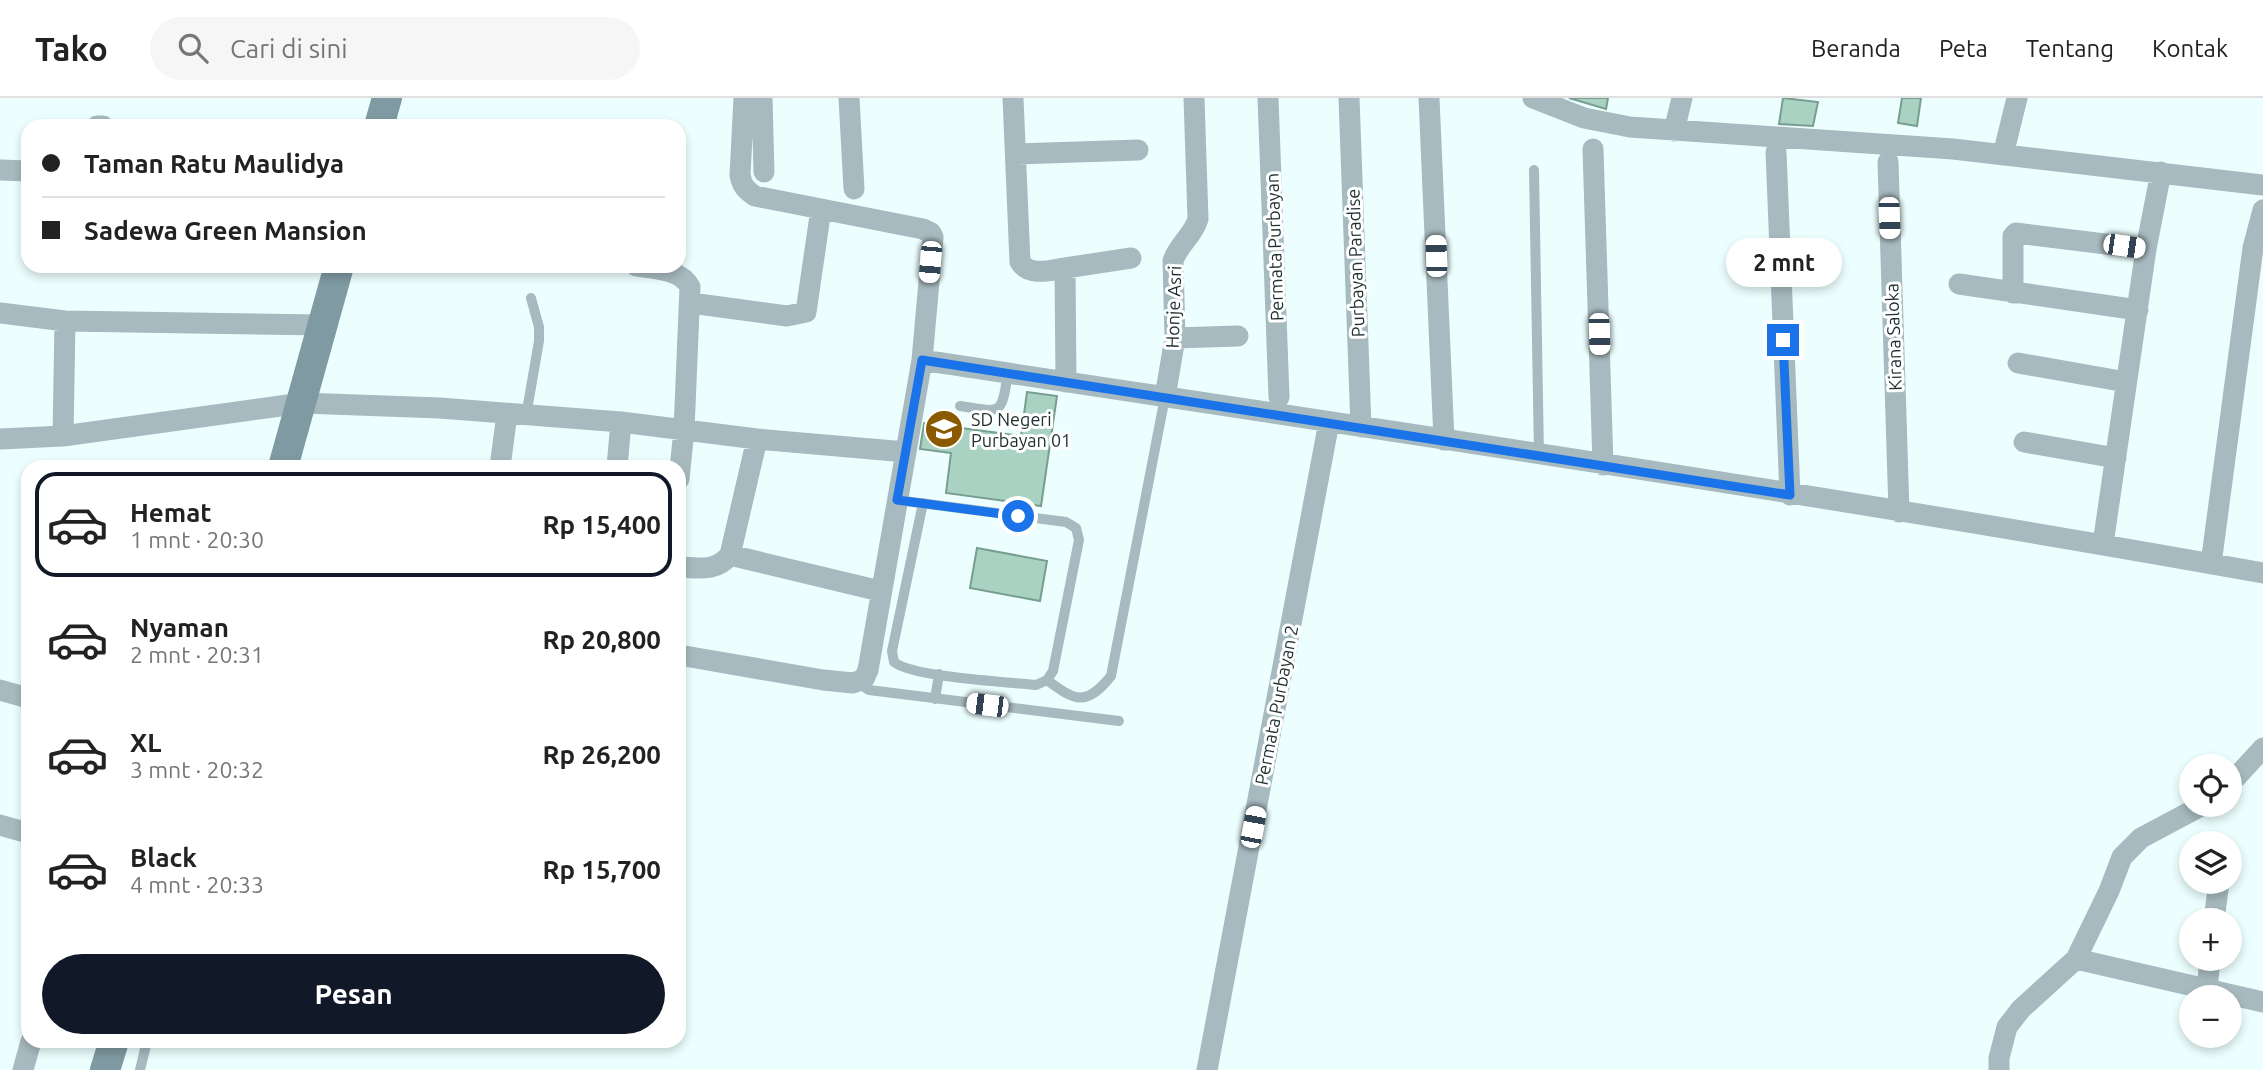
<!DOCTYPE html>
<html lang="id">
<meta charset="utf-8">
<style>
body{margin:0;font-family:Ubuntu,sans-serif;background:#f6f6f6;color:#222;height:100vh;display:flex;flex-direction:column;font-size:26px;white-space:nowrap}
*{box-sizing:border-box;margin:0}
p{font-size:23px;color:#767676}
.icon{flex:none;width:38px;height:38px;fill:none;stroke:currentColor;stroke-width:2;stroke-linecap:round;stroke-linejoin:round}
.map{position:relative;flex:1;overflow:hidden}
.drawer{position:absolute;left:21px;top:362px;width:665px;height:588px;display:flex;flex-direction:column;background:#fff;border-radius:21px;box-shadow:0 4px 10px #0003}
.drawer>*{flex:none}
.hud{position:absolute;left:21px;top:21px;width:665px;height:154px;border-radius:21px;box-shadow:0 4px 10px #0003;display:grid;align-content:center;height:154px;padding:0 21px;background:#fff}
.tools{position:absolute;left:2179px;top:656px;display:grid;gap:14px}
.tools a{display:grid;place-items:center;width:63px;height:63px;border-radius:50%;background:#fff;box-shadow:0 4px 10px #0003;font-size:35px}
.end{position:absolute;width:32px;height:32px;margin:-16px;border:9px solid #1a73e8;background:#fff;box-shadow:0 0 0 4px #fff}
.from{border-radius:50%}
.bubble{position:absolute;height:49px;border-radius:24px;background:#fff;box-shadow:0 4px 10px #0003;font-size:23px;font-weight:700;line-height:49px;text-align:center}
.car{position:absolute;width:21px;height:42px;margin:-21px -10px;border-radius:9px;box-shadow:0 0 5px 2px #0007;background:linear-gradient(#fff 24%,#345 0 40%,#fff 0 76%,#345 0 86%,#fff 0)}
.hud b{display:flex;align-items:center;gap:24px;height:66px;font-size:26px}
.hud b+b{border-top:2px solid #e0e0e0}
.hud i{width:18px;height:18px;background:#222}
ul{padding:12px 0 0;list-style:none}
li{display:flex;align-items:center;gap:21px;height:105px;margin:0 14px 10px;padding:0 7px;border:4px solid transparent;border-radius:21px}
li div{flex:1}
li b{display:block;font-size:26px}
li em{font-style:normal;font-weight:700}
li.current{border-color:#111827}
li>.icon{width:63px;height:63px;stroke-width:1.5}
.button{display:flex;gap:14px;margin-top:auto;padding:14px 21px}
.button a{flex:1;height:80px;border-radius:42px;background:#111827;color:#fff;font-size:28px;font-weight:700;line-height:80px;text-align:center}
header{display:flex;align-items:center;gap:42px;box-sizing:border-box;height:98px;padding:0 35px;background:#fff;border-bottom:2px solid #e0e0e0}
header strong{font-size:33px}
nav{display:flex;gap:38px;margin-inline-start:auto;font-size:24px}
.search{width:490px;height:63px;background:#f6f6f6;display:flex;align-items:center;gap:18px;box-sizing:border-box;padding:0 24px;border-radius:38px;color:#767676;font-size:26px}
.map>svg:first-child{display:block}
.building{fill:#aad2c2;stroke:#789e8f;stroke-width:2}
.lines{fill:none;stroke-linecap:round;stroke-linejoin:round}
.lane{stroke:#a7babf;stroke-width:10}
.street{stroke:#a7babf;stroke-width:21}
.secondary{stroke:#7f9aa2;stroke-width:30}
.route{stroke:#1a73e8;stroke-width:9}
.labels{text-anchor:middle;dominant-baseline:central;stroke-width:6;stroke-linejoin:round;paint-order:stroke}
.street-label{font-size:18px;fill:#1d2f2e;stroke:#fff}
.poi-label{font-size:18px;fill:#1d2f2e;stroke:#fff;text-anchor:start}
</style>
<header>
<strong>Tako</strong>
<div class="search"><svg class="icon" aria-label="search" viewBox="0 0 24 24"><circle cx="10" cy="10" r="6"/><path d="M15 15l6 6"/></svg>Cari di sini</div>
<nav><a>Beranda</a><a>Peta</a><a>Tentang</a><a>Kontak</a></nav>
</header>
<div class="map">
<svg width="2263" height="972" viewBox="0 0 2263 972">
<rect width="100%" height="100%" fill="#ecfffe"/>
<!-- building -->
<path class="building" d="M1569,0H1608L1606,11Z
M1783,0L1818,4L1813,28L1779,26Z
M1902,0H1921L1917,28L1898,25Z
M1027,294L1057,298L1041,408L946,395L951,355L920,351L924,325L1021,338Z
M977,450L1047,463L1040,503L970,490Z"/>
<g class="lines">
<!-- lane -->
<path class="lane" d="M1534,72L1539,357
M960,308C1002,314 1001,319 1008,275
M526,318L539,243V229L531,200
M897,402L1066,424L1076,430L1079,442L1053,573L1047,582L1036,587C1007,584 912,579 894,564L892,553L923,405
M1047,582C1075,603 1086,609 1111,578L1165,299
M858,585L869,592L1119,623
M935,601L939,576
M140,972L147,943"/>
<!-- street -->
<path class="street" d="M762,0L764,74
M849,0L854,91
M1013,0L1020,164C1030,179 1050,172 1065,170L1066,284
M1268,0L1279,299
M1349,0L1361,329
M1429,0L1444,342
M1533,0L1584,20L1630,29L1953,51L2263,87
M97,28H103
M1674,33L1682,0
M1593,51L1603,367
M1776,54L1790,397
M1016,56L1138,52
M2003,57L2017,0
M1888,64L1899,414
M0,72L28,73
M636,168C654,171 681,171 690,189L684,332L679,381
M1065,170L1131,160
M1959,186L2138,212
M2013,195V138L2016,135L2146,151
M691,205L787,218L806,214L821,111
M0,215L65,223L321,227
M1175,240L1238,238
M922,262C1369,330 1818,395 2263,475
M2018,265L2126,284
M1165,299L1175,240L1173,163C1178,147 1193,138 1198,121L1194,0
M63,338L65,223
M0,341L63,338L302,305L440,310L621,324L757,341L906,354
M2024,344L2116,360
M500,369L507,316
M617,369L621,324
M2103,446L2146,151L2161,74
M730,457L757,341
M2211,466L2253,150L2263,112
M679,469C699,470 716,474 730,457L880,493
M679,557L823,582L853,585L864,581L868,572L922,262L933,139L931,135L923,131L755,98C746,92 742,88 740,77L744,0
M0,592L28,600
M2230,686L2263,650
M0,727L28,735
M2214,822L2219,784
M2076,861L2263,904
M2207,892L2210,861
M23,972L31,943
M1207,972L1329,324
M1999,972V960L2007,929L2021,911L2076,861L2109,793L2122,759L2141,740L2203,707"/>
<!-- secondary -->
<path class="secondary" d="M379,28L387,0
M283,369L339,168
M105,972L114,943"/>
</g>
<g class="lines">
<!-- route -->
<path class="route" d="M1018,418L897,402L922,262L1790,397L1783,242"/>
</g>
<!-- icons -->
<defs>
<symbol id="school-disc" viewBox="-11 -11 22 22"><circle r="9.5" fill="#8a5900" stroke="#fff"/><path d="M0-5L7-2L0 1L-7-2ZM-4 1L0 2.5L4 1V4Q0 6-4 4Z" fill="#fff"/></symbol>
</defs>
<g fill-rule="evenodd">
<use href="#school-disc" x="922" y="309" width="44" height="44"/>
</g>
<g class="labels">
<!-- street labels -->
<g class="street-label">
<text transform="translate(1274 149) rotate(-92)">Permata Purbayan</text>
<text transform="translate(1355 165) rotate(-92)">Purbayan Paradise</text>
<text transform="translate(1173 209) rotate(-88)">Honje Asri</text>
<text transform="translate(1893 239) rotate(-92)">Kirana Saloka</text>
<text transform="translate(1276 607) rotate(-79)">Permata Purbayan 2</text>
</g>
<!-- poi labels -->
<g class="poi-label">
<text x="971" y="321">SD Negeri<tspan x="971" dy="21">Purbayan 01</tspan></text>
</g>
</g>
</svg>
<div class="tools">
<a><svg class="icon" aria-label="locate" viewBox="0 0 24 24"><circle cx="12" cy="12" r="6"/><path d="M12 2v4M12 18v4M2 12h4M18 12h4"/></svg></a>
<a><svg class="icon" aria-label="layers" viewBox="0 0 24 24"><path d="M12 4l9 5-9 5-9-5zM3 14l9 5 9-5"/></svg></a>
<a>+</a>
<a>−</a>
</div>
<i class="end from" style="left:1018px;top:418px"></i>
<i class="end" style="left:1783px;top:242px"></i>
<div class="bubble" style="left:1726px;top:140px;width:116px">2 mnt</div>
<i class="car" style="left:1889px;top:120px;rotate:178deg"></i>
<i class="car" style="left:2124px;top:148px;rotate:98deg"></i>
<i class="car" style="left:1436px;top:158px;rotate:358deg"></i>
<i class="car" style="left:930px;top:164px;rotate:185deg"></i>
<i class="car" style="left:1599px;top:236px;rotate:178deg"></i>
<i class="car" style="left:987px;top:607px;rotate:277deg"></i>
<i class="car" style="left:1253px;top:729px;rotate:11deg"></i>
<div class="hud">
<b><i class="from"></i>Taman Ratu Maulidya</b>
<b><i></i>Sadewa Green Mansion</b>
</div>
<section class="drawer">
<ul>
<li class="current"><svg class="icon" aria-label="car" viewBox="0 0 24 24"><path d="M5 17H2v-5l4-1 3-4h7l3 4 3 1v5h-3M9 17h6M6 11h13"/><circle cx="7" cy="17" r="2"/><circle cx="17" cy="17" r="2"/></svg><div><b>Hemat</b><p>1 mnt · 20:30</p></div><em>Rp 15,400</em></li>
<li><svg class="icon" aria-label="car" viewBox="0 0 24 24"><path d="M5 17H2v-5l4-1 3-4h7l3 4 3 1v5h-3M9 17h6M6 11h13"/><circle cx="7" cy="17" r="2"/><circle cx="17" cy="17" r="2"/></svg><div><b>Nyaman</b><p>2 mnt · 20:31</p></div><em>Rp 20,800</em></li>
<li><svg class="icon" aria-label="car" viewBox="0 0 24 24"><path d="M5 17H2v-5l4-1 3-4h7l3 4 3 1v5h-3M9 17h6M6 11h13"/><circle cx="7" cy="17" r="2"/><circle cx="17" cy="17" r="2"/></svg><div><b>XL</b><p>3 mnt · 20:32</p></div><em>Rp 26,200</em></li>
<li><svg class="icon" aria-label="car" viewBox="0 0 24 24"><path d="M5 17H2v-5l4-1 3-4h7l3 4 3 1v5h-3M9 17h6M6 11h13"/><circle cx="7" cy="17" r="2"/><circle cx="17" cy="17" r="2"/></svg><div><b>Black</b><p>4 mnt · 20:33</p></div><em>Rp 15,700</em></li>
</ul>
<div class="button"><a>Pesan</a></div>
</section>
</div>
